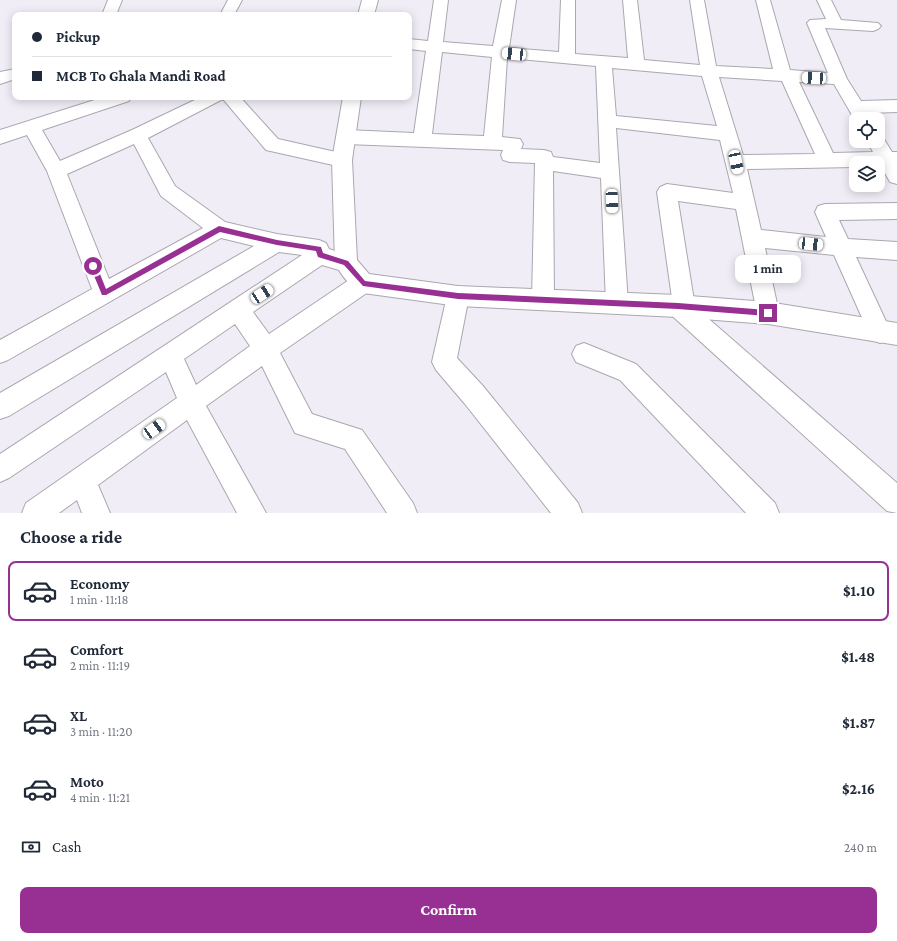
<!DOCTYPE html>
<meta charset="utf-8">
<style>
body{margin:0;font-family:"Crimson Pro",serif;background:#f2f2f3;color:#1f2937;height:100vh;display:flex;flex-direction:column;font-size:15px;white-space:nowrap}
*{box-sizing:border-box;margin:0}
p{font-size:13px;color:#747a83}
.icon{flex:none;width:22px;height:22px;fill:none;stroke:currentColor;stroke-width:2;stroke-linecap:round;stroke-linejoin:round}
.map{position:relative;height:513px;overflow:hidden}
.panel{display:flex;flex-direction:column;background:#fff;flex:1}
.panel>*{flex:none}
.hud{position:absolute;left:12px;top:12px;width:400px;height:88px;border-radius:8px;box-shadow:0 2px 10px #0003;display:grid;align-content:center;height:88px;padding:0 20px;background:#fff}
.fabs{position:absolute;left:849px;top:112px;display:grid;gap:8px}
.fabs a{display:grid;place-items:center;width:36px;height:36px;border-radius:8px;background:#fff;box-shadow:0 2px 10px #0003;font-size:20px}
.end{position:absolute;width:18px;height:18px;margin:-9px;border:5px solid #983094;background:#fff;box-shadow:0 0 0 2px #fff}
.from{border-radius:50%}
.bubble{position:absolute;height:28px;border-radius:8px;background:#fff;box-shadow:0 2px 10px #0003;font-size:13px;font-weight:700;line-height:28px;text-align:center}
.car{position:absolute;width:12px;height:24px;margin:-12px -6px;border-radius:5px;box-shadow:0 0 3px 1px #0007;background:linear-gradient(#fff 24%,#345 0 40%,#fff 0 76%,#345 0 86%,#fff 0)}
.hud b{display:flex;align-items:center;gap:14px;height:38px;font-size:15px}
.hud b+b{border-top:1px solid #e0e1e3}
.hud i{width:10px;height:10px;background:#1f2937}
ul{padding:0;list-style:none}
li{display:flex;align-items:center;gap:12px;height:60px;margin:0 8px 6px;padding:0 12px;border:2px solid transparent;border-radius:8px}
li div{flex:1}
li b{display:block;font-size:15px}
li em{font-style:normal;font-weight:700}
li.current{border-color:#983094}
li>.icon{width:36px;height:36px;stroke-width:1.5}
h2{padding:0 20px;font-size:18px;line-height:48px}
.pay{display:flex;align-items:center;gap:10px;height:44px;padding:0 20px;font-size:15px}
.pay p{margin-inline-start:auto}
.button{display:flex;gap:8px;margin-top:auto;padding:8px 20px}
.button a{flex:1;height:46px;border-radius:8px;background:#983094;color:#fff;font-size:16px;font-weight:700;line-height:46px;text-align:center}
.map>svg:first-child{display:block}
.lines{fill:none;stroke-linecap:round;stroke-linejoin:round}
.minor-casing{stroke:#aaa7af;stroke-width:2}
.tertiary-casing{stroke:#aaa7af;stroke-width:2}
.minor{fill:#fff;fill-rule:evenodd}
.tertiary{fill:#fff;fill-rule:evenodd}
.route{fill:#983094}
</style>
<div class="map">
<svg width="897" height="513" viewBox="0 0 897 513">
<rect width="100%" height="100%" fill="#f1edf7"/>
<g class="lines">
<defs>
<path id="minor" d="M108,0H122L116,15H102Z
M228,0H242L234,15H220Z
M434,0H448L443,42L493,46L502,0H516L509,48L559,52L561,0H575V54L628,58L623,0H637L644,60L700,65L690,0H704L716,66L773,69L756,0H770L790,70L828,73L807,23L810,20L826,19L817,0H831L841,20L878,23L881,26L878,29L873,31L825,28L847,79L861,101L897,100V112L868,113L872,119H856V122L834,84L799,82L833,153L873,152L867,141H878V135L882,136L892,152H897V184L890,182L881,166H878V163H856V167L747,169L761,230L826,237L815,212L818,206L825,204L897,203V219L839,220L848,239L897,242V260L856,257L891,332L888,340L880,343L872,340L834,255L765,248L779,313L776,320L768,323L760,320L757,313L736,209L678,201L695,307L897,483V513L887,511L669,313L666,306L669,299L672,298L657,192L660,187L667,184L733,193L720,140L616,128L628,303L625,310L617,313L609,310L606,303L601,178L553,171L554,300L551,307L543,310L535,307L532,300L535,163L510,162L503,160L501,155L503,150L346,144L340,142L337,137L340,132L346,130L414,133L426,51L409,49V39L428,41ZM442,52L492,57L484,136L432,134ZM507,58L596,66L600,163L553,157L551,152L544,150L521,149L523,144L520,139L502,137ZM612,68L702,76L717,126L616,116ZM719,77L782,81L815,154L743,155Z
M15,69V79L0,84V72Z
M104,97H131L129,101L42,130L60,161L132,130L201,97H240L278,139L349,155L351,160L349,165L342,167L266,150L223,99L148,138L175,186L225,222L277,234L319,240L326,243L329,249L353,257L357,263L353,269L346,272L322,265L253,312L269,334L355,276L363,273L371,276L374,283L371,290L280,353L312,414L362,430L413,503L417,513H387L345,449L295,433L262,366L206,406L266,513H237L187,420L98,485L110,513H82L77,500L59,513H22L26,503L177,398L166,372L9,478L0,482V454L302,255L279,252L9,416L0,419V393L254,246L221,238L8,360L0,363V340L92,289L47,171L27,135L0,144V130ZM134,144L161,196L203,228L109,279L67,174ZM235,324L250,346L196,385L184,359Z
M458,286L466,289L469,296L457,358L483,386L578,503L582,513H551L465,404L436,370L432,362L447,296L450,289Z
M584,343L636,364L775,503L779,513H746L620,380L576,362L572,354L576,346Z"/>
<path id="tertiary" d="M362,0H378L374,15H358Z
M343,97H361L352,160L357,260L369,274L458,286L677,295L768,302L897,323V345L768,324L677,317L458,306L363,293C351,288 341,275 335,263L332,160Z"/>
</defs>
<!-- minor casing -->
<use href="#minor" class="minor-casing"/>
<!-- tertiary casing -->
<use href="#tertiary" class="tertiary-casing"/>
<!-- minor -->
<use href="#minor" class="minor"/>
<!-- tertiary -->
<use href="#tertiary" class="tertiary"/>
</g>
<!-- route -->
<path class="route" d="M219,226L277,240L321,247L323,253L348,261L365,281L458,293L678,303L768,310L772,313L768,316L678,309L458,299L363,286L344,265L318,257L316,251L277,245L220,232L106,295H102L90,266L91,264H96L106,289Z"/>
</svg>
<div class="fabs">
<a><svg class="icon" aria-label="locate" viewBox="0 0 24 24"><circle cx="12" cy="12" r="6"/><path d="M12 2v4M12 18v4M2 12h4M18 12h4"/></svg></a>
<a><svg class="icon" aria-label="layers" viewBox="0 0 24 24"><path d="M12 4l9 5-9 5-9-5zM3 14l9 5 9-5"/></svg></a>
</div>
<i class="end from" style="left:93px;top:266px"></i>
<i class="end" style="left:768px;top:313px"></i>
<div class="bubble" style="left:735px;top:255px;width:66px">1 min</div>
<i class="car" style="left:514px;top:54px;rotate:275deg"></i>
<i class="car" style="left:814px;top:78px;rotate:273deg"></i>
<i class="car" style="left:736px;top:162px;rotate:168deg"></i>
<i class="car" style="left:612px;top:201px;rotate:178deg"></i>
<i class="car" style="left:811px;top:244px;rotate:96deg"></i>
<i class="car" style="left:262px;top:294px;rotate:57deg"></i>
<i class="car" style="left:154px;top:429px;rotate:55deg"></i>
<div class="hud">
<b><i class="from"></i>Pickup</b>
<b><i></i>MCB To Ghala Mandi Road</b>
</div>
</div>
<section class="panel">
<h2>Choose a ride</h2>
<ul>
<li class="current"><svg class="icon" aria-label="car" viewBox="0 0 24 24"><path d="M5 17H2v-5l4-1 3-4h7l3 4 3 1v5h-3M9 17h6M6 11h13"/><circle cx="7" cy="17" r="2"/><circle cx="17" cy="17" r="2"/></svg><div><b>Economy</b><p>1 min · 11:18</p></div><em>$1.10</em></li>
<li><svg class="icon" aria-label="car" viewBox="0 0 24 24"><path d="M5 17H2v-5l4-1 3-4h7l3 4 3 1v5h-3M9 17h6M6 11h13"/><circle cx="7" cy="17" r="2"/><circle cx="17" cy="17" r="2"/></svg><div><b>Comfort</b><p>2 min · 11:19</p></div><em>$1.48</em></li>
<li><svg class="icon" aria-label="car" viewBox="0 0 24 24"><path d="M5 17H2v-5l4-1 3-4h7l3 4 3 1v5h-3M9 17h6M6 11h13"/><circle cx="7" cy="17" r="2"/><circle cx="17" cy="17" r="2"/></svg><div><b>XL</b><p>3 min · 11:20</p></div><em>$1.87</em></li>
<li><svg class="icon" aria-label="car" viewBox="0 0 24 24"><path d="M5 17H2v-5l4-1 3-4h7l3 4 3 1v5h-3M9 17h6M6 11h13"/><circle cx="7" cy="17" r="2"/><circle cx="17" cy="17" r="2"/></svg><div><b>Moto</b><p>4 min · 11:21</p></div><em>$2.16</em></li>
</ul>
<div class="pay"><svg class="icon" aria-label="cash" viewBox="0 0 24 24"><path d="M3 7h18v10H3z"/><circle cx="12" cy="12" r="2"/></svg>Cash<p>240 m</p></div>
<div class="button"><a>Confirm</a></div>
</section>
